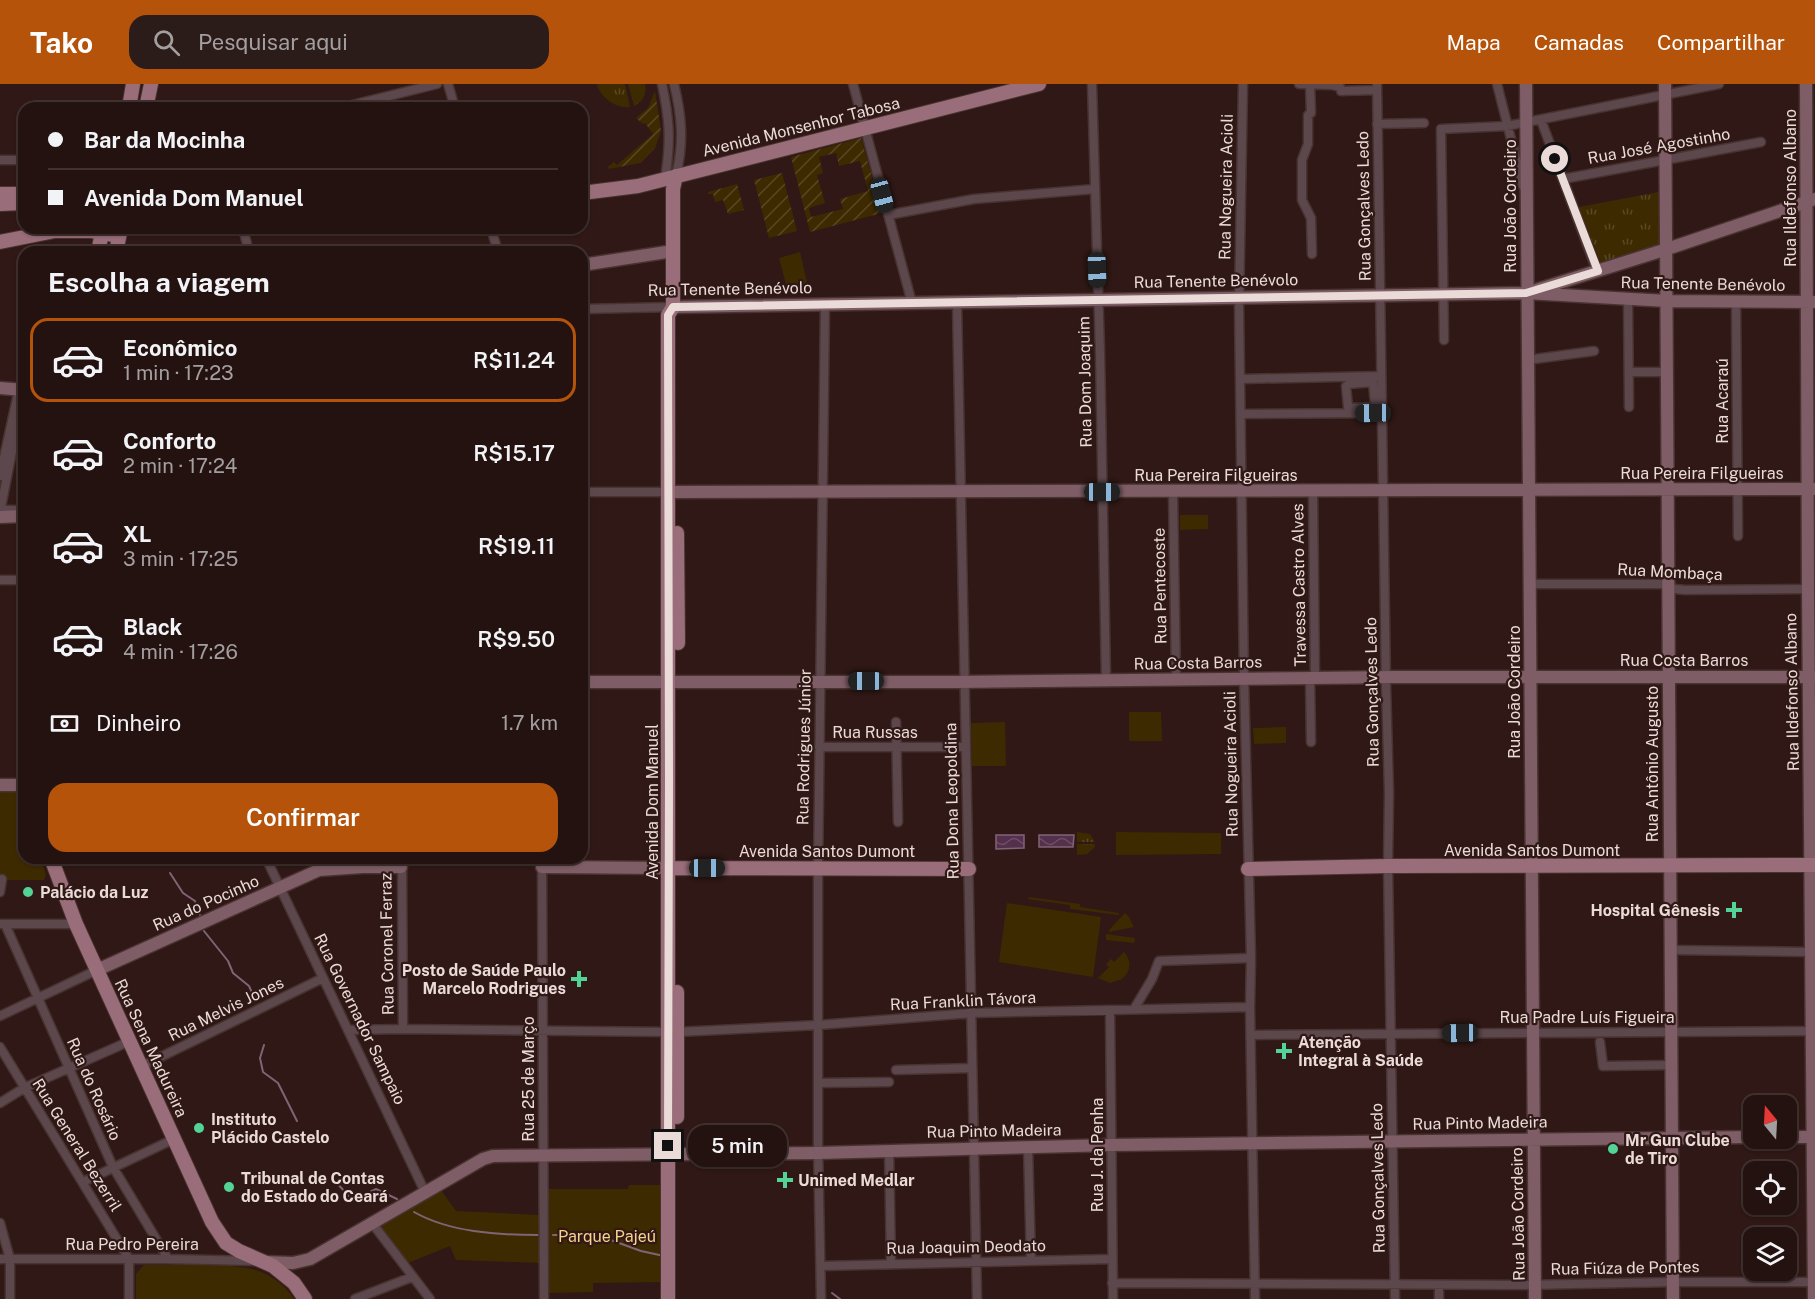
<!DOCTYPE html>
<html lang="pt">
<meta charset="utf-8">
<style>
body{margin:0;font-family:"Public Sans",sans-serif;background:#2b1b19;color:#f1f3f6;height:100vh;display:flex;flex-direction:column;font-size:22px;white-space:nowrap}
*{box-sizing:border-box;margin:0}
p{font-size:20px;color:#a39e9f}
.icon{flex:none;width:33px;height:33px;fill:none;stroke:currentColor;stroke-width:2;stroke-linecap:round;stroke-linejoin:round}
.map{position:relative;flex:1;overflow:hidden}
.panel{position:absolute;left:18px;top:162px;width:570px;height:618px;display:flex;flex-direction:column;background:#231210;border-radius:18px;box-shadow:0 2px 4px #0004,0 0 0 2px #403230}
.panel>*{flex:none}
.guide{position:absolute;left:18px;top:18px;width:570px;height:132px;border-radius:18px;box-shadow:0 2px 4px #0004,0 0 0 2px #403230;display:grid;align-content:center;height:132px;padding:0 30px;background:#231210}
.needle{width:39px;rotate:342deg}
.buttons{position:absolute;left:1743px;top:1011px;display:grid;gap:12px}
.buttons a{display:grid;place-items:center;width:54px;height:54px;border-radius:12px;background:#231210;box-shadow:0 2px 4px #0004,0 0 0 2px #403230;font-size:30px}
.end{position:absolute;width:27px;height:27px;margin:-14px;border:8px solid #ebdbd8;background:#111;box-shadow:0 0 0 3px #111}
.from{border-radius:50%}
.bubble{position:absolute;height:42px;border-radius:18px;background:#231210;box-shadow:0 2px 4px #0004,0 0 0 2px #403230;font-size:20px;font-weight:600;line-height:42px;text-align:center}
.car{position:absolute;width:18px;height:36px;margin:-18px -9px;border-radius:8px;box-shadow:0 0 4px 2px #0007;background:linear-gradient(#222 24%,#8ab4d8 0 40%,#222 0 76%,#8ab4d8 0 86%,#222 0)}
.guide b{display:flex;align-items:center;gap:21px;height:57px;font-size:22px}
.guide b+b{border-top:2px solid #403230}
.guide i{width:15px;height:15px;background:#f1f3f6}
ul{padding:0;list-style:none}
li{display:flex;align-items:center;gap:18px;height:84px;margin:0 12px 9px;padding:0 18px;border:3px solid transparent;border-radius:18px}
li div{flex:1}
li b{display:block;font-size:22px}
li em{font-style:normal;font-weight:600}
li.selected{border-color:#b45309}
li>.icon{width:54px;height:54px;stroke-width:1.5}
h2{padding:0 30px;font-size:27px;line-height:72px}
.pay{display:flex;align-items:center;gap:15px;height:66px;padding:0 30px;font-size:22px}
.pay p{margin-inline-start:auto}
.action{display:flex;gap:12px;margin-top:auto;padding:12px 30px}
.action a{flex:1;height:69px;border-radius:18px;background:#b45309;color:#fff;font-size:24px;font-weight:600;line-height:69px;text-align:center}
header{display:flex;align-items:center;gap:36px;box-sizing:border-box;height:84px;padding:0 30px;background:#b45309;color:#fff}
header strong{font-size:28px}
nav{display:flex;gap:33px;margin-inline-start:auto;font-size:21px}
.search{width:420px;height:54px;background:#2b1b19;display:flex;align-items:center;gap:15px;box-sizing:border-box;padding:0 21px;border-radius:18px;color:#a39e9f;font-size:22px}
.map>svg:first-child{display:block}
.grass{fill:url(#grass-tufts)}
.park{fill:#3e2a00}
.garden{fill:url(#garden-furrows);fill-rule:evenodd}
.water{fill:url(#water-waves);stroke:#816376;stroke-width:1.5}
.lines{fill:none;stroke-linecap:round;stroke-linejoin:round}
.stream{stroke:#816376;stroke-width:2}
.street-casing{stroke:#493330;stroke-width:11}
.secondary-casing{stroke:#493330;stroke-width:15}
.primary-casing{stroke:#493330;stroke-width:16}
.street{stroke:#5c474c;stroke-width:8}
.secondary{stroke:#7e5d66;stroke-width:12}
.primary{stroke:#996d79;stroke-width:14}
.route{stroke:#ebdbd8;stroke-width:8}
.poi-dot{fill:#54d396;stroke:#2f1815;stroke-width:2}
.labels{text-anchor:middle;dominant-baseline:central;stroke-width:4.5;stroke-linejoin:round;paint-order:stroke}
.street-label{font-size:16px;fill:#ebdbd8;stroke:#2f1815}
.poi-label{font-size:16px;font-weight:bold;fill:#ebdbd8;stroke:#2f1815;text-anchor:start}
.park-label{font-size:16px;fill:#f8d18c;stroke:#2f1815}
</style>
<header>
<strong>Tako</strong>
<div class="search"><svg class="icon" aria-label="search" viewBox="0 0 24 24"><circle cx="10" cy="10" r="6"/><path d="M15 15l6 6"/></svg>Pesquisar aqui</div>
<nav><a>Mapa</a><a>Camadas</a><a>Compartilhar</a></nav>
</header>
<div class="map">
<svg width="1815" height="1215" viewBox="0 0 1815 1215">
<defs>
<pattern id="grass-tufts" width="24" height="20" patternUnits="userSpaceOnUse" patternTransform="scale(1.5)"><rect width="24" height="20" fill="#3e2a00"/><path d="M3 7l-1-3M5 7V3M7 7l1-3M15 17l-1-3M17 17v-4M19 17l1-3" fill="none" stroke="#5a4824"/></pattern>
<pattern id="garden-furrows" width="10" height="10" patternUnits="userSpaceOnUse" patternTransform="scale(1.5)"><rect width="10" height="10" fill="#3e2a00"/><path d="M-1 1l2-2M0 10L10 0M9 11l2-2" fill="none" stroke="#5a4824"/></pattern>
<pattern id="water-waves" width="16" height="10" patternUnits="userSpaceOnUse" patternTransform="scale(1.5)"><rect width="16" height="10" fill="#54304c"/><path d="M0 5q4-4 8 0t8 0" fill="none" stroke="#6d4d65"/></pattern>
</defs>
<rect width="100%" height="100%" fill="#2f1815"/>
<!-- grass -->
<path class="grass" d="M597,0H625L630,23C616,25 600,13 597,0Z
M628,0H645C647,11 643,17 634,22Z
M1659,108L1660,157L1656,163L1600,179L1579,123Z
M1077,748L1090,750L1095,758H1077Z
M1077,760H1095V763L1087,770L1077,771Z"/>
<!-- park -->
<path class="park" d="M800,168L808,203L788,208L779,174Z
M1180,431H1208V445L1180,446Z
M1129,628H1161L1162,657H1129Z
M1005,638L1006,682H972L971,639Z
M1286,643V659L1254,660L1253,644Z
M0,707C12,707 20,703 24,716V774H41L46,791L44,796H0Z
M1116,748L1221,749V770L1116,771Z
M1029,813L1080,820V823L1119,829V831L1070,825V821L1028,815Z
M1007,819L1101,833L1093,893L999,878Z
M1125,829L1129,833L1134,843L1109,848V846Z
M1106,850L1135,854L1134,859L1106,856Z
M1124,868C1132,877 1131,887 1122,895L1110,899L1098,894L1109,883L1106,880L1111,875L1114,878Z
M629,1101H664L665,1198L593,1199V1208L549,1209L548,1105H628Z
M441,1106L456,1127L541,1131L540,1179L456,1176L450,1162L408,1179L379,1142Z
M144,1181C163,1181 182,1181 201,1181C238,1182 270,1180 294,1215H136V1190Z"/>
<!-- garden -->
<path class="garden" d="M655,7L661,47L655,64L640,79L609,85L608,83L614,78L617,81L653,50L645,39L643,40L636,34L648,24Z
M861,54L882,129L810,148L791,73ZM836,69L839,82L860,77L868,107L840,115L843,125L811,133L809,124L825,119L817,91L823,89L819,73Z
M782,89L797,147L769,154L754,96Z
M737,100L744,126L728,130L723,116L715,118L713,110H708V108Z"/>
<!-- water -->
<path class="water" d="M996,751H1024V764L996,765Z
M1039,751H1074L1073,763H1039Z"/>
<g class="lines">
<!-- stream -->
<path class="stream" d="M170,789L183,809L195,817L201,834
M204,847L228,877L233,889L249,902L254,913
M264,961L260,974L263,988L278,999L297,1037
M331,1093L349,1112H362L376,1105L397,1115
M414,1128C449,1148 497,1151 538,1151
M553,1151H580L608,1155L641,1167L664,1172
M832,1209L840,1215"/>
<defs>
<path id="street" d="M448,0L455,24
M662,0C669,33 671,54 666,88
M674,0C682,33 684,58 676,92
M853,0L912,219
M1092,0L1100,268L1106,596
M1243,0L1239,221L1244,594L1251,874L1250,923L1255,1215
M1299,0L1332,1L1340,3L1341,7L1377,6
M1377,0L1386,601L1389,709L1388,782L1395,1215
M1497,0L1523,102
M1310,1L1311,29L1308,31V60L1302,76V116L1311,134L1312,170
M340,24L437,0
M1541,36L1597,187
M1377,40L1424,39
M0,76H24
M1563,95L1761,58
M888,131L974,115L1095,105
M243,144L249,168
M491,144L498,168
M1628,215L1629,323
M1736,218L1738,452
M957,219L977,1215
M582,225L673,223
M1444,256L1441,45L1507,42L1719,0
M1527,276L1594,267
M1629,288H1667
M1241,295L1381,292
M1373,298L1375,321L1373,323L1350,324L1348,323L1346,302L1349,300Z
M24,316L22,317L1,423L5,426H24
M1242,330L1382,329
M0,392L19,305
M1173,407L1176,596
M1313,407L1315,594
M582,408H668
M0,496H24
M1530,500H1661L1675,505L1685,506L1808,505
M1310,594L1311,658
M896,638L898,738
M819,663H966
M266,774L425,1108
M402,774L403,945
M542,774L544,1215
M0,808L2,795
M0,840H70
M5,840L113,1083L168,1175
M1671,866L1811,868
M1134,925L1152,895L1159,877L1251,874
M1110,926L1113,1215
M0,932L97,886
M348,946L403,945L668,948
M677,948L818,941L972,929L1250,923
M1251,951L1815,947
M1600,958L1603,982L1671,981
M0,963L129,1175V1215
M142,982L323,894
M896,986L972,984
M819,999L889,998
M0,1019L24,1004L130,957
M1028,1063L1031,1177
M889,1066L891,1180
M83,1098L174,1055
M0,1139L10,1175V1215
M372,1139L430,1215
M0,1175H168L254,1177
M821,1182L1112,1175
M1112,1199L1526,1201L1673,1198H1815
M1439,1201V1215
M355,1215L412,1193
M821,1215L818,1061V790L825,220"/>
<path id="secondary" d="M1526,0L1535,1215
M1665,0L1673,1215
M1806,0L1808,505L1814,1215
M582,181L673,167
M1536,206L1667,165L1815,115
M673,223L1526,209L1667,217L1815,218
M0,304L24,306
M668,408L1815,405
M0,433L24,432
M582,598H956L1394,593H1815
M0,701H24
M542,783L668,784
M97,886L319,786L362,783H401
M1786,1053H1815
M265,1178L293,1179L310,1175L452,1093L483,1075L493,1072L818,1069L1112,1061L1754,1053"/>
<path id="primary" d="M129,24L133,0
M146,24L151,0
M582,109L638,102L1039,0
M0,110H24
M0,120L24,119
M237,144H246
M0,158L55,147H92L119,152
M98,168L103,144
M116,168L121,144
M677,449L678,559
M51,774L76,840L212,1138L226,1159L239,1167L273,1182L294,1199L305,1215
M668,784L969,785
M1248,785L1388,782L1815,781
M677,908V1033
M668,1215V231L673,223V105L676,92"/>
</defs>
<!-- street casing -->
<use href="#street" class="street-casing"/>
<!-- secondary casing -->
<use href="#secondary" class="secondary-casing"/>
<!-- primary casing -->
<use href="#primary" class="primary-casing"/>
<!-- street -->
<use href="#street" class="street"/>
<!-- secondary -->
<use href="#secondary" class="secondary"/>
<!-- primary -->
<use href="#primary" class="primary"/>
</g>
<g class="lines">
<!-- route -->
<path class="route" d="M668,1062L669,697L668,231L673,223L1526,209L1598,187L1555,75"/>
</g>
<!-- markers -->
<g class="poi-dot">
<circle cx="28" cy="808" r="6"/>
<path d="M1731 817h6v6h6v6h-6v6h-6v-6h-6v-6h6z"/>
<path d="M576 886h6v6h6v6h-6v6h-6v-6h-6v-6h6z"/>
<path d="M1281 958h6v6h6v6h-6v6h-6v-6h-6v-6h6z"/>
<circle cx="199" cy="1044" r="6"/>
<circle cx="1613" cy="1065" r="6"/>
<path d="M782 1087h6v6h6v6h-6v6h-6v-6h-6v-6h6z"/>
<circle cx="229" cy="1103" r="6"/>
</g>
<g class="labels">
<!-- street labels -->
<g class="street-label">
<text transform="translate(801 43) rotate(-14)">Avenida Monsenhor Tabosa</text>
<text transform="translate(1659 62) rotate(-10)">Rua José Agostinho</text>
<text transform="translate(1226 103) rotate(-89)">Rua Nogueira Acioli</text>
<text transform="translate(1790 104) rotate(-90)">Rua Ildefonso Albano</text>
<text transform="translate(1364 122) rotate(-91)">Rua Gonçalves Ledo</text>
<text transform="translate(1510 122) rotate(-90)">Rua João Cordeiro</text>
<text transform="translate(1216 197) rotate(-1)">Rua Tenente Benévolo</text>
<text transform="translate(1703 200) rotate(1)">Rua Tenente Benévolo</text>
<text transform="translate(730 205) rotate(-1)">Rua Tenente Benévolo</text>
<text transform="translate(1085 298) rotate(-91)">Rua Dom Joaquim</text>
<text transform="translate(1722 317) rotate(-90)">Rua Acaraú</text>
<text x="1702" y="389">Rua Pereira Filgueiras</text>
<text x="1216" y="391">Rua Pereira Filgueiras</text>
<text transform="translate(1670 488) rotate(3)">Rua Mombaça</text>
<text transform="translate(1299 501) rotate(-91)">Travessa Castro Alves</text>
<text transform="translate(1160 502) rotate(-91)">Rua Pentecoste</text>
<text x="1684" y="576">Rua Costa Barros</text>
<text transform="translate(1198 579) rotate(-1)">Rua Costa Barros</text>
<text transform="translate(1372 608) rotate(-91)">Rua Gonçalves Ledo</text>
<text transform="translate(1514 608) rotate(-90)">Rua João Cordeiro</text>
<text transform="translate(1792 608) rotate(-91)">Rua Ildefonso Albano</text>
<text x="875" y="648">Rua Russas</text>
<text transform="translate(804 663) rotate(-89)">Rua Rodrigues Júnior</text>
<text transform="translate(1231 680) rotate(-91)">Rua Nogueira Acioli</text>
<text transform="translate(1652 680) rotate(-90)">Rua Antônio Augusto</text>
<text transform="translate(952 717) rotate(-91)">Rua Dona Leopoldina</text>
<text transform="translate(652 718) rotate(-90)">Avenida Dom Manuel</text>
<text x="1532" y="766">Avenida Santos Dumont</text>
<text x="827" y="767">Avenida Santos Dumont</text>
<text transform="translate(206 819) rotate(-24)">Rua do Pocinho</text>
<text transform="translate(387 860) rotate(-91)">Rua Coronel Ferraz</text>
<text transform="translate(963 917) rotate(-3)">Rua Franklin Távora</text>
<text transform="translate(226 925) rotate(-26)">Rua Melvis Jones</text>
<text x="1587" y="933">Rua Padre Luís Figueira</text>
<text transform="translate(360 935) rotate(64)">Rua Governador Sampaio</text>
<text transform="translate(151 964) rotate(65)">Rua Sena Madureira</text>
<text transform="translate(528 995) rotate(-90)">Rua 25 de Março</text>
<text transform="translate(94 1005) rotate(66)">Rua do Rosário</text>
<text transform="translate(1480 1039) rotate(-1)">Rua Pinto Madeira</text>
<text transform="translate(994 1047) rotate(-1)">Rua Pinto Madeira</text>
<text transform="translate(77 1061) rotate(58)">Rua General Bezerril</text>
<text transform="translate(1097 1071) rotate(-90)">Rua J. da Penha</text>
<text transform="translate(1378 1094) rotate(-91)">Rua Gonçalves Ledo</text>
<text transform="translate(1518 1130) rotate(-91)">Rua João Cordeiro</text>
<text x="132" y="1160">Rua Pedro Pereira</text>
<text transform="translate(966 1163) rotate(-1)">Rua Joaquim Deodato</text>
<text transform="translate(1625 1184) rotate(-1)">Rua Fiúza de Pontes</text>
</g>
<!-- poi labels -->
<g class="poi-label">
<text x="40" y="808">Palácio da Luz</text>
<text x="1720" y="826" text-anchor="end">Hospital Gênesis</text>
<text x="566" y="886" text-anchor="end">Posto de Saúde Paulo<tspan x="566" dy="18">Marcelo Rodrigues</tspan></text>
<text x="1298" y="958">Atenção<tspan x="1298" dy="18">Integral à Saúde</tspan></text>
<text x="211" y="1035">Instituto<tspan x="211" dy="18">Plácido Castelo</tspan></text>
<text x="1625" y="1056">Mr Gun Clube<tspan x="1625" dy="18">de Tiro</tspan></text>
<text x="241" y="1094">Tribunal de Contas<tspan x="241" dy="18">do Estado do Ceará</tspan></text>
<text x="798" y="1096">Unimed Medlar</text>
</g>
<!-- park labels -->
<g class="park-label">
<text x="607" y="1152">Parque Pajeú</text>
</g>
</g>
</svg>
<div class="buttons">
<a><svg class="needle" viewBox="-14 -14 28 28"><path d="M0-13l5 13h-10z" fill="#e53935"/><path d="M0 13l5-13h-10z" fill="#a39e9f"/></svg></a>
<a><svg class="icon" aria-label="locate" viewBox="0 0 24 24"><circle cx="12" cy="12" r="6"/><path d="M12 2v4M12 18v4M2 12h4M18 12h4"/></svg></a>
<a><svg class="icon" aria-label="layers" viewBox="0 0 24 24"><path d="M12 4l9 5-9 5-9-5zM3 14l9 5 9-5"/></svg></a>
</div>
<i class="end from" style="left:1555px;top:75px"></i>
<i class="end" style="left:668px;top:1062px"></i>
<div class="bubble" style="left:688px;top:1041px;width:99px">5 min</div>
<i class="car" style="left:882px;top:111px;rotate:165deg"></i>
<i class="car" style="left:1097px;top:186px;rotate:178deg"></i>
<i class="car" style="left:1373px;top:329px;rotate:269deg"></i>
<i class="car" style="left:1102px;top:408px;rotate:90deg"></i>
<i class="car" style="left:866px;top:597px;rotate:270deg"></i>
<i class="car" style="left:707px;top:784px;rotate:90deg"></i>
<i class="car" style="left:1460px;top:949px;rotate:269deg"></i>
<div class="guide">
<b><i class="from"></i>Bar da Mocinha</b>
<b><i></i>Avenida Dom Manuel</b>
</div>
<section class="panel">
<h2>Escolha a viagem</h2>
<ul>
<li class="selected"><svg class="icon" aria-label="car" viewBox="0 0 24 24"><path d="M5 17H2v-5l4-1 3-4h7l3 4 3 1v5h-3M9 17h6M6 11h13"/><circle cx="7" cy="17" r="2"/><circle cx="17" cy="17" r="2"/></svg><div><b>Econômico</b><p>1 min · 17:23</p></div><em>R$11.24</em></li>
<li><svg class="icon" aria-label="car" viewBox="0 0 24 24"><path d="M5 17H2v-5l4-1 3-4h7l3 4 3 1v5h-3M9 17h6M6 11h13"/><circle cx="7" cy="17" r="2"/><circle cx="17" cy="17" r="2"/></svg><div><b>Conforto</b><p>2 min · 17:24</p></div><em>R$15.17</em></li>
<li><svg class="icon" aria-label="car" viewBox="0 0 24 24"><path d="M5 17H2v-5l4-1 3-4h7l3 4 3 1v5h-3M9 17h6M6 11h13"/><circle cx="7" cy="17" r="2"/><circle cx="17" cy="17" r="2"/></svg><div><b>XL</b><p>3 min · 17:25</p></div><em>R$19.11</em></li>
<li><svg class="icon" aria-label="car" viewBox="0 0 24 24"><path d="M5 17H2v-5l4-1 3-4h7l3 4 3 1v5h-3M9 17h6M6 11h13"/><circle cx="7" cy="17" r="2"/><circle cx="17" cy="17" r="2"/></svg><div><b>Black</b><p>4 min · 17:26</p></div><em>R$9.50</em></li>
</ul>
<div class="pay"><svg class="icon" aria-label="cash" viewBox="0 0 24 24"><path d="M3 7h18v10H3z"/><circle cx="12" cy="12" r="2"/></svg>Dinheiro<p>1.7 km</p></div>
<div class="action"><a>Confirmar</a></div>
</section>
</div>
